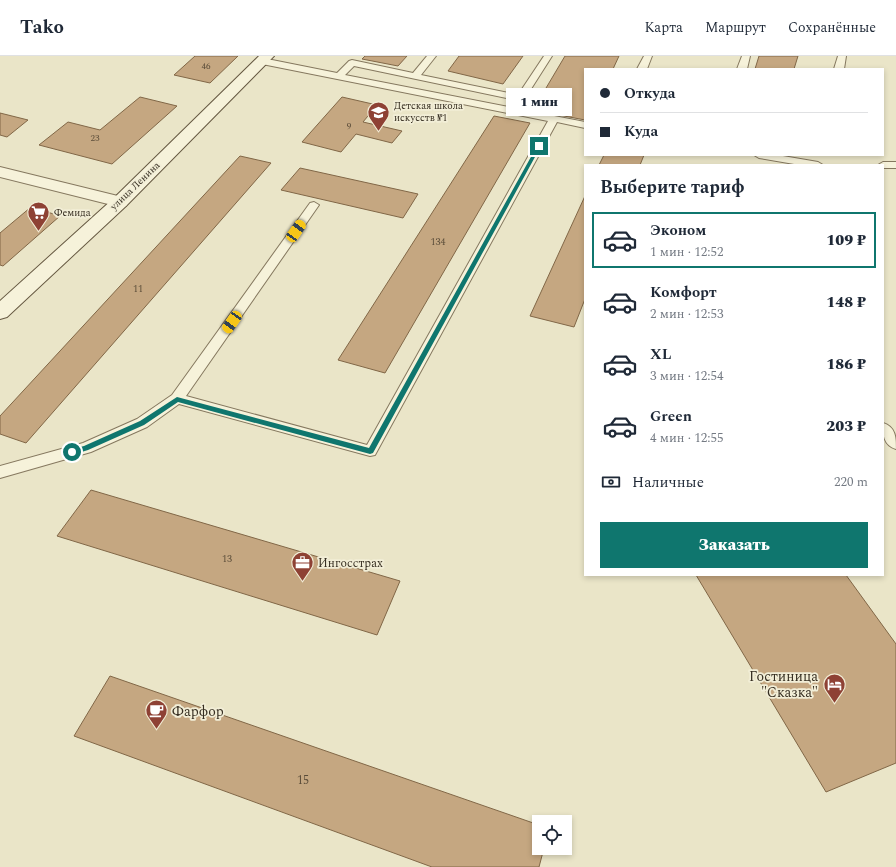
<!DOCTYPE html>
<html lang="ru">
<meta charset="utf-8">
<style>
body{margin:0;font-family:Spectral,serif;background:#f2f2f3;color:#1f2937;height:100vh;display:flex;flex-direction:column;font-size:15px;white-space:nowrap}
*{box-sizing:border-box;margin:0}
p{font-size:13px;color:#747a83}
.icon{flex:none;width:22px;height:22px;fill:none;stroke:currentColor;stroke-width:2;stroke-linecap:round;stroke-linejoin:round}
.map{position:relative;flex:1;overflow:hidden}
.side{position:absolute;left:584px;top:108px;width:300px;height:412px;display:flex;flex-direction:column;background:#fff;border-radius:0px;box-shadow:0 2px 6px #0003}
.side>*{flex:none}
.guide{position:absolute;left:584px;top:12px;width:300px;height:88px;border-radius:0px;box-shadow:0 2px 6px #0003;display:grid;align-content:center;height:88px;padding:0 16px;background:#fff}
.buttons{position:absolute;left:532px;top:759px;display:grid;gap:8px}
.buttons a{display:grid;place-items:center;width:40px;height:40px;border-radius:0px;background:#fff;box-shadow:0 2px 6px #0003;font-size:20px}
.end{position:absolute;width:18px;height:18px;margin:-9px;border:5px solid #0f766e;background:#fff;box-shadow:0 0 0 2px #fff}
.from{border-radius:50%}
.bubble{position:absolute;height:28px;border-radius:0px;background:#fff;box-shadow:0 2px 6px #0003;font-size:13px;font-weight:800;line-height:28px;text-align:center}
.car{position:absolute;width:12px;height:24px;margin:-12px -6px;border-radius:5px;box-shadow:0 0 3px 1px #0007;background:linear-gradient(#f5c518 24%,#345 0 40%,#f5c518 0 76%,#345 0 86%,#f5c518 0)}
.guide b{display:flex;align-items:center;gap:14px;height:38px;font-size:15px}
.guide b+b{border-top:1px solid #e0e1e3}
.guide i{width:10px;height:10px;background:#1f2937}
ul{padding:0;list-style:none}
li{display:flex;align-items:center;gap:12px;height:56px;margin:0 8px 6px;padding:0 8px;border:2px solid transparent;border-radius:0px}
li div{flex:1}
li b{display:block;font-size:15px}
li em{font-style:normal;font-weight:800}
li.current{border-color:#0f766e}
li>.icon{width:36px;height:36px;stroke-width:1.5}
h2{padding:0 16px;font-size:18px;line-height:48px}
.pay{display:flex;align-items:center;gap:10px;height:44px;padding:0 16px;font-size:15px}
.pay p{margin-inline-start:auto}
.primary-button{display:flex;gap:8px;margin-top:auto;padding:8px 16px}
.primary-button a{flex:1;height:46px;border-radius:0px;background:#0f766e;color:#fff;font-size:16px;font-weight:800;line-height:46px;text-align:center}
header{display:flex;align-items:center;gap:24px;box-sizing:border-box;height:56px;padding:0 20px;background:#fff;border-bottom:1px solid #e0e1e3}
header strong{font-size:19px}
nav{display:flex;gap:22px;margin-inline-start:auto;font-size:14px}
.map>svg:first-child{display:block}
.building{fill:#c5a781;stroke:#816747}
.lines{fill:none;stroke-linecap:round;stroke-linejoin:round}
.service-casing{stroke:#85785f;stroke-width:2}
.minor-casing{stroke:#85785f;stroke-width:2}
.secondary-casing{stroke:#665942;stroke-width:2}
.service{fill:#f6f2da;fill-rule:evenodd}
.minor{fill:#f6f2da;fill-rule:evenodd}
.secondary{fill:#f6f2da;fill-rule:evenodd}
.route{fill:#0f766e}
.labels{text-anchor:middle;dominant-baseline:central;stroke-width:3.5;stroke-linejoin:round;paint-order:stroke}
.far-number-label{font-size:9px;fill:#5a4c39}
.far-poi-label{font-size:10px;fill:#362e21;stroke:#f2eed7;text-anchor:start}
.far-street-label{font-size:10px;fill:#362e21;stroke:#f2eed7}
.number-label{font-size:10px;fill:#5a4c39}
.poi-label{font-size:12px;fill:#362e21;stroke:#f2eed7;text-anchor:start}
.near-number-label{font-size:12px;fill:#5a4c39}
.near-poi-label{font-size:14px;fill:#362e21;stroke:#f2eed7;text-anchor:end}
</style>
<header>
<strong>Tako</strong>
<nav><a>Карта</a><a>Маршрут</a><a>Сохранённые</a></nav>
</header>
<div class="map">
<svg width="896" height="811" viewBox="0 0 896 811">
<rect width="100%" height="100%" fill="#eae5c8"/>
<!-- building -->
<path class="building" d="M195,0H238L210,27L174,19Z
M365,0H407L398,10L362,3Z
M459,0H523L503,28L448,15Z
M565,0H619L613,13H585V64L533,54Z
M759,0H798L794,13H755Z
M140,41L177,50L112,108L39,89L68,66L100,74Z
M342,41L377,49L363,66L402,75L392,87L356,78L341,96L302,86Z
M0,57L28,64L7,81L0,79Z
M494,60L530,67L385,317L338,304Z
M604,99H644L640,109H599Z
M240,100L271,107L26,387L0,378V360Z
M300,112L418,138L403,162L281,134Z
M585,140V243L574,271L530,260Z
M31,151L60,160L3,210L0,209V177Z
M91,434L400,525L377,579L57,480Z
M696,519H846L896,588V707L826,736Z
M110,620L539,769V792H544L539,811H432L74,680Z"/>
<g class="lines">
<defs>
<path id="service" d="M427,0H436L421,19L518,39L544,0H552L524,44L521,45L354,10L345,19L585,66V72L557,66L375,399L370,400L179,348L147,371L91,396L0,422V410L83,387L137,363L172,339L310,147L314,146L319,149L186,340L367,389L548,65L262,8L258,5L262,2L337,17L349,5L352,4L413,17Z
M644,0H652L647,13H637Z
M742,0H750L747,13H737Z
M838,0H846L844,13H834Z
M754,99H777L818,106L823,109H800L759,102Z
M883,106H896V112H883V109H878Z
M883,367C896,371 896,382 896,393C883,389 883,378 883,367Z"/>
<path id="minor" d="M0,111L126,142L128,146L126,150L120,151L0,121Z"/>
<path id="secondary" d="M259,0H274L126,150L7,261L0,263V245L114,142Z"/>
</defs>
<!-- service casing -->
<use href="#service" class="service-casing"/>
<!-- minor casing -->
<use href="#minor" class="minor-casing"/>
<!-- secondary casing -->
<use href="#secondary" class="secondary-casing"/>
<!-- service -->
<use href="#service" class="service"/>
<!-- minor -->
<use href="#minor" class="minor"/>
<!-- secondary -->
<use href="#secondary" class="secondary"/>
</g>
<!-- route -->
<path class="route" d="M539,89L541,90L373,397L370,398L178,346L144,369L88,394L72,399L69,398V394L84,390L140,365L177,341L369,392L537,90Z"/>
<!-- icons -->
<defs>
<symbol id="school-pin" viewBox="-11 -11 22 30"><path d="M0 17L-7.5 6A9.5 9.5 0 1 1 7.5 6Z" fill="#8e4134" stroke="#f2eed7"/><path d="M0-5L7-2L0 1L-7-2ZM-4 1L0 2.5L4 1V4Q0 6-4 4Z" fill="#fff"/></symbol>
<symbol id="supermarket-pin" viewBox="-11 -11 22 30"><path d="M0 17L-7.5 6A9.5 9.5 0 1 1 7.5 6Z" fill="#8e4134" stroke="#f2eed7"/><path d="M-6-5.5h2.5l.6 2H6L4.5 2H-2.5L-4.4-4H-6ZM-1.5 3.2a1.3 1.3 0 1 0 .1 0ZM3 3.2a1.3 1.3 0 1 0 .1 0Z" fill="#fff"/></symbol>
<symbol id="office-pin" viewBox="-11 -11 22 30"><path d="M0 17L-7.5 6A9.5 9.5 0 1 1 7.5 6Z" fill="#8e4134" stroke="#f2eed7"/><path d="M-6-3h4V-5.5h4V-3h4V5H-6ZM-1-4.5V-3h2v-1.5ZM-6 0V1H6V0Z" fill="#fff"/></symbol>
<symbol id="hotel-pin" viewBox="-11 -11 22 30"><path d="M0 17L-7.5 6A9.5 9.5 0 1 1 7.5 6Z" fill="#8e4134" stroke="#f2eed7"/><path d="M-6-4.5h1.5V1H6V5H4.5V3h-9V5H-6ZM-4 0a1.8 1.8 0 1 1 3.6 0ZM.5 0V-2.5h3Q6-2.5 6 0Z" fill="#fff"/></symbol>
<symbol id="cafe-pin" viewBox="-11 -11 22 30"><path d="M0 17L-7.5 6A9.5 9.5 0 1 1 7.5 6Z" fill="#8e4134" stroke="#f2eed7"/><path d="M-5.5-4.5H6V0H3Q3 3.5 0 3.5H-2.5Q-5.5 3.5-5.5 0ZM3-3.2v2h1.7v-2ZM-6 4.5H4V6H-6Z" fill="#fff"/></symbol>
</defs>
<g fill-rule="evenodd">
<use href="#school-pin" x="366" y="44" width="25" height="34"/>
<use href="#supermarket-pin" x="26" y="144" width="25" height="34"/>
<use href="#office-pin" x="290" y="494" width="25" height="34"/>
<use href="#hotel-pin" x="822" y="616" width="25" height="34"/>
<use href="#cafe-pin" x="144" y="642" width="25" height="34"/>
</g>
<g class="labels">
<!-- far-number labels -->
<g class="far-number-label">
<text x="206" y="10">46</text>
<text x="349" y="70">9</text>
<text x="95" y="82">23</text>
</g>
<!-- far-poi labels -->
<g class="far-poi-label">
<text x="394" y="50">Детская школа<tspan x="394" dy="12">искусств №1</tspan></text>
<text x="54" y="157">Фемида</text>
</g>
<!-- far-street labels -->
<g class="far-street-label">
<text transform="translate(135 130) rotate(-44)">улица Ленина</text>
</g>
<!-- number labels -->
<g class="number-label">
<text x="438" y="186">134</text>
<text x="138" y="233">11</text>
<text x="227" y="503">13</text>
</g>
<!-- poi labels -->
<g class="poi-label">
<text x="318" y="507">Ингосстрах</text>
</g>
<!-- near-number labels -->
<g class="near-number-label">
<text x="303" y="724">15</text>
</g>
<!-- near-poi labels -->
<g class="near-poi-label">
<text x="818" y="620">Гостиница<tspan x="818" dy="16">"Сказка"</tspan></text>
<text x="172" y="655" text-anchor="start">Фарфор</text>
</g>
</g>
</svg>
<div class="buttons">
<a><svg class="icon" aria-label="locate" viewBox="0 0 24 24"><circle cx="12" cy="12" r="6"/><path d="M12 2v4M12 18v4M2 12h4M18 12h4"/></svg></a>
</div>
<i class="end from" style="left:72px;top:396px"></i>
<i class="end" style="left:539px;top:90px"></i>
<div class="bubble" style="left:506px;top:32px;width:66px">1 мин</div>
<i class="car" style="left:296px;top:175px;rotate:35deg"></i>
<i class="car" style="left:232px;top:266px;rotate:215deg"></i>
<div class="guide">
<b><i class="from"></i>Откуда</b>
<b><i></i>Куда</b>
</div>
<section class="side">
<h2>Выберите тариф</h2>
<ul>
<li class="current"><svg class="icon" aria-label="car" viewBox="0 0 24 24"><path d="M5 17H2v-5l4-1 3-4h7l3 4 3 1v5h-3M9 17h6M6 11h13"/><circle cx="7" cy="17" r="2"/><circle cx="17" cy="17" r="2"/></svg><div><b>Эконом</b><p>1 мин · 12:52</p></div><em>109 ₽</em></li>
<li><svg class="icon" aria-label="car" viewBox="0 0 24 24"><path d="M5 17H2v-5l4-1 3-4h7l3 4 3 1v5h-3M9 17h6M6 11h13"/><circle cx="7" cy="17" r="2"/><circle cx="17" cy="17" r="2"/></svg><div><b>Комфорт</b><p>2 мин · 12:53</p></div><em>148 ₽</em></li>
<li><svg class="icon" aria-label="car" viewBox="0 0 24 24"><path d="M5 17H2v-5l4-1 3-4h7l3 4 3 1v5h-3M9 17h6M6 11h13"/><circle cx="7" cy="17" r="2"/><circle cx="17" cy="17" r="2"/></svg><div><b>XL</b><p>3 мин · 12:54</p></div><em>186 ₽</em></li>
<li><svg class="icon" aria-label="car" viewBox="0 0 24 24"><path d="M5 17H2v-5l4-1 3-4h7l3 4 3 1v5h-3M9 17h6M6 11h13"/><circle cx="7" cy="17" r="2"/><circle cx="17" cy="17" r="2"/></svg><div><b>Green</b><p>4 мин · 12:55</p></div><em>203 ₽</em></li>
</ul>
<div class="pay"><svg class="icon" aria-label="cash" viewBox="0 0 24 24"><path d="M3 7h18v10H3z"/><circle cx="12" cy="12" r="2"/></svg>Наличные<p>220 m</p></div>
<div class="primary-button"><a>Заказать</a></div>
</section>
</div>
